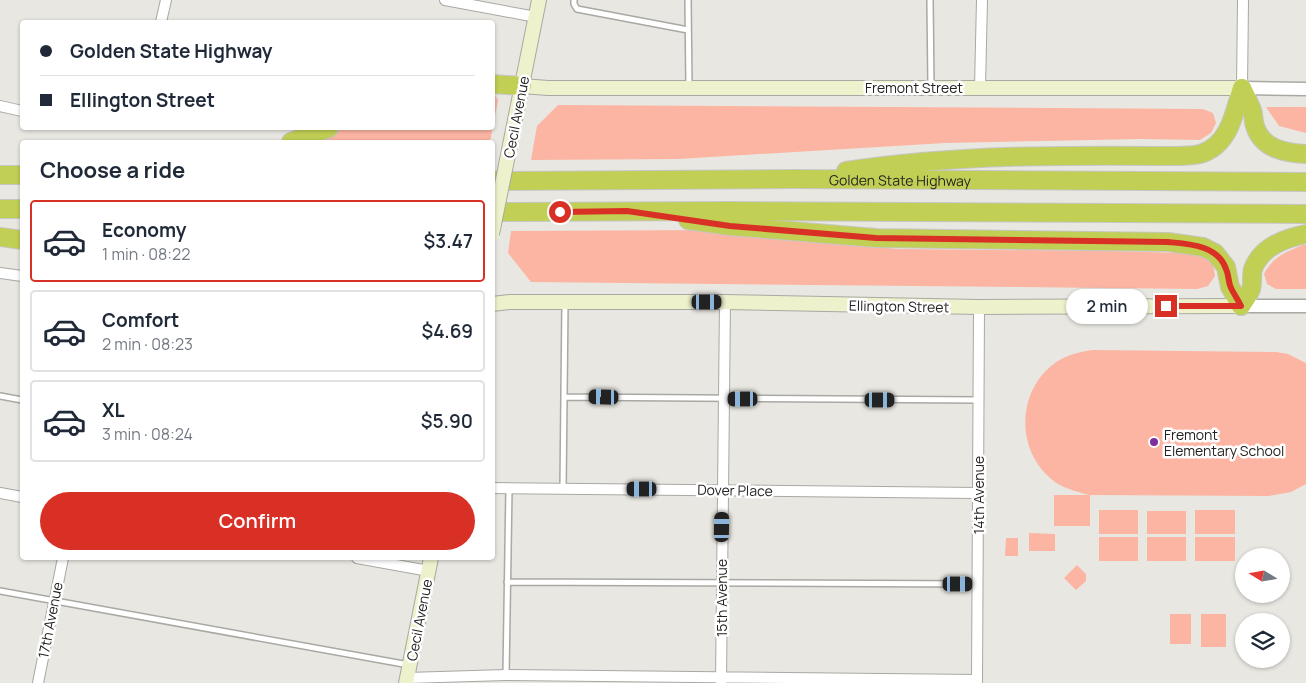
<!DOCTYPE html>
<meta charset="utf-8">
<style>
body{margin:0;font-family:Manrope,sans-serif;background:#f6f6f7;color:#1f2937;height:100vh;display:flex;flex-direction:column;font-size:19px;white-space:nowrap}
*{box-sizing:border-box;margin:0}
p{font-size:16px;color:#747a83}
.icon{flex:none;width:28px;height:28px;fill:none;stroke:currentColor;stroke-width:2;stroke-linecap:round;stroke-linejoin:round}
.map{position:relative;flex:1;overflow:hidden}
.panel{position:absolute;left:20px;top:140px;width:475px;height:420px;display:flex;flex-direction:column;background:#fff;border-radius:5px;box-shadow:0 1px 4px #0004}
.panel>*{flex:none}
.hud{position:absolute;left:20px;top:20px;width:475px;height:110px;border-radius:5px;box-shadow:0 1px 4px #0004;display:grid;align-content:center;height:110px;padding:0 20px;background:#fff}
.needle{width:32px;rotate:281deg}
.controls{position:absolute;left:1235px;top:548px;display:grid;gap:10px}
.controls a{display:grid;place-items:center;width:55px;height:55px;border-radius:50%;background:#fff;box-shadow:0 1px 4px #0004;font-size:25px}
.end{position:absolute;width:22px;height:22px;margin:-11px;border:6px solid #d93025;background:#fff;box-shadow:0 0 0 2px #fff}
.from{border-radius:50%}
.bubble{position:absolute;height:35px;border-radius:18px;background:#fff;box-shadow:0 1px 4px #0004;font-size:16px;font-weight:600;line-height:35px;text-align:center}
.car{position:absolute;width:15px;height:30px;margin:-15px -8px;border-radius:6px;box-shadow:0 0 4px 1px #0007;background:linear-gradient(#222 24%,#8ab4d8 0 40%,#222 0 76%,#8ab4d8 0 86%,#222 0)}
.hud b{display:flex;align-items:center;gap:18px;height:48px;font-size:19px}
.hud b+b{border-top:1px solid #e0e1e3}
.hud i{width:12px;height:12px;background:#1f2937}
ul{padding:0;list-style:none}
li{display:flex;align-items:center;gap:15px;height:82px;margin:0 10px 8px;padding:0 10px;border:2px solid #e0e1e3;border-radius:5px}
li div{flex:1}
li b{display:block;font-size:19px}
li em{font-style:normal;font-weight:600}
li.active{border-color:#d93025}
li>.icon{width:45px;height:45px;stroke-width:1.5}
h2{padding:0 20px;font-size:22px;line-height:60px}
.action{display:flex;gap:10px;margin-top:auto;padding:10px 20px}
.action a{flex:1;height:58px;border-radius:30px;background:#d93025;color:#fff;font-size:20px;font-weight:600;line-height:58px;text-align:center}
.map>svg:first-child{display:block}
.green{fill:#fcb5a3}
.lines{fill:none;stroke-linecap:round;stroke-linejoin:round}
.service-casing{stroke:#aaa8a3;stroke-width:8}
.minor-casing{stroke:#aaa8a3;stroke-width:12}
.tertiary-casing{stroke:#aaa8a3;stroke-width:15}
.secondary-casing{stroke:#aaa8a3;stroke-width:16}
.motorway-casing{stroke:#c6c6c5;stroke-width:20}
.service{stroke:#fff;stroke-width:5}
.minor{stroke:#fff;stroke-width:10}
.tertiary{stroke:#fff;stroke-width:12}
.secondary{stroke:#edf1cc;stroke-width:14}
.motorway{stroke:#c2cf55;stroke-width:18}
.secondary-bridge-casing{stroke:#aaa8a3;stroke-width:16;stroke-linecap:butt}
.secondary-bridge{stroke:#edf1cc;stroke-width:14}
.route{stroke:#d93025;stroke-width:6}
.poi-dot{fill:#7f2e9e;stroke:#fff;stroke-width:2}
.labels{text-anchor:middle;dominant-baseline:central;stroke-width:5;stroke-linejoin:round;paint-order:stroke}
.street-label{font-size:14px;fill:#242321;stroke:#fff}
.poi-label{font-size:14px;fill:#242321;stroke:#fff;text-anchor:start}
</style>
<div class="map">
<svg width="1306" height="683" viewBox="0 0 1306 683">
<rect width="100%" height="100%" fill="#e9e7e1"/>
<!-- green -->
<path class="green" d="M493,93L498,100L490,142H301L341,128H492Z
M558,105L1203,109L1213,113L1216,123L1211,133L1200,140L1141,139L945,143L678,159L531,160L537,126Z
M1266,107H1306V133L1279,126Z
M719,230L897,249L1110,251L1181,253L1203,257L1213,264L1215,276L1208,286L1197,289L531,282L508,253L511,231Z
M1303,245H1306V289H1276L1267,284L1264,274C1274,256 1284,253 1303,245Z
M1093,350L1276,352L1288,354L1306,363V484L1291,492L1269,496L1090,495V526H1054V495H1089C1079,492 1069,490 1060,485C1018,460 1013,398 1051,366C1063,356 1078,352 1093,350Z
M1099,510H1138V534H1099Z
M1195,510H1235V534H1195Z
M1147,511H1186V534H1147Z
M1029,533L1055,534V551H1029Z
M1099,537H1138V561H1099Z
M1147,537H1186V561H1147Z
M1195,537H1235V561H1195Z
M1006,538H1018V556H1005Z
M1077,565L1086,574V581L1076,590L1064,578Z
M1170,614H1191V644H1170Z
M1201,614H1226V647H1201Z"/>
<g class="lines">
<defs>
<path id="service" d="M574,0V4L577,9L688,30
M688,0L689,87
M930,0L931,87
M0,396L22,400
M565,397L978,400
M563,489L565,302
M507,582L978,584
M0,591L409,665
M506,675L509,488"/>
<path id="minor" d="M445,0L536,17
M161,22L166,0
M980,87L982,0
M1242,88L1243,0
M0,106L22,111
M0,273L22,276
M492,488L978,493
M0,493L22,497
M357,558L429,571
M407,678L506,675L977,680
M721,682L725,302
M38,683L63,558
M977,683L979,307"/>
<path id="tertiary" d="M1242,88L1306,89
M1241,306H1306"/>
<path id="secondary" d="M522,86L548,88H1242
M510,145L539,0
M492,304L510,302H725L979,307L1241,306
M406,683L431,558"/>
<g id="motorway">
<path d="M492,84L522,86"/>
<path d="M1242,88C1246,96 1249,103 1252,110C1254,115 1253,121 1255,126C1262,149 1285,153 1306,154"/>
<path d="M291,142L329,128"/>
<path d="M846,171C957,154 1069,155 1180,156C1187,155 1197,156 1203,153C1230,143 1234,113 1242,88"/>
<path d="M0,175H22"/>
<path id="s1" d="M492,181L794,179L1306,182"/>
<path d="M0,209H22"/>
<path d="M492,212L729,211L1306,214"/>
<path d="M688,220L730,226L876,238L1168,242L1203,247L1215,253L1226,267L1230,287L1241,306"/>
<path d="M0,237L22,240"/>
<path d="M1241,306C1244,301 1249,295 1251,289C1253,283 1251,276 1253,269C1261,247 1285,238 1306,234"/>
</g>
</defs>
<!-- service casing -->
<use href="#service" class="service-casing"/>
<!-- minor casing -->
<use href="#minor" class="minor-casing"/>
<!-- tertiary casing -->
<use href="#tertiary" class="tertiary-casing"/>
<!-- secondary casing -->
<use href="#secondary" class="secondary-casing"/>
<!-- motorway casing -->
<use href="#motorway" class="motorway-casing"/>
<!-- service -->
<use href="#service" class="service"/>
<!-- minor -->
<use href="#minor" class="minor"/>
<!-- tertiary -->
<use href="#tertiary" class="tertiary"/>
<!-- secondary -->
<use href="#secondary" class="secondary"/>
<!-- motorway -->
<use href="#motorway" class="motorway"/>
<defs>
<path id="secondary-bridge" d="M492,234L510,145"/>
</defs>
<!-- secondary-bridge casing -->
<use href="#secondary-bridge" class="secondary-bridge-casing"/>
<!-- secondary-bridge -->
<use href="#secondary-bridge" class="secondary-bridge"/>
</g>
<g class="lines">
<!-- route -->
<path class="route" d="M560,212L627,211L730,226L876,238L1168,242C1189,244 1218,245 1226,269C1229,275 1228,282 1231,288C1234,294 1238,300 1241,306H1166"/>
</g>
<!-- markers -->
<circle class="poi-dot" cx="1154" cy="442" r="5"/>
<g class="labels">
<!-- street labels -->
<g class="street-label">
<text x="914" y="87">Fremont Street</text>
<text transform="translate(516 117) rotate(-79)">Cecil Avenue</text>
<text stroke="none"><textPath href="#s1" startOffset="408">Golden State Highway</textPath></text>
<text transform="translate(899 306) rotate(1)">Ellington Street</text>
<text transform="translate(735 490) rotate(1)">Dover Place</text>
<text transform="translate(978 495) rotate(-90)">14th Avenue</text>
<text transform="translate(721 598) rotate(-90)">15th Avenue</text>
<text transform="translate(50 620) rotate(-79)">17th Avenue</text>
<text transform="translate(419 620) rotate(-79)">Cecil Avenue</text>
</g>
<!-- poi labels -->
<g class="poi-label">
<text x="1164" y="434">Fremont<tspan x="1164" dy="16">Elementary School</tspan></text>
</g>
</g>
</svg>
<div class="controls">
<a><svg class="needle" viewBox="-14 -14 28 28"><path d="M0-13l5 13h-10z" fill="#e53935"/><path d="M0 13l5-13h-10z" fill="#747a83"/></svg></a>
<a><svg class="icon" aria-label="layers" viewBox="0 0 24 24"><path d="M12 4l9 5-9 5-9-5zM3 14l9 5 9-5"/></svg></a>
</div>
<i class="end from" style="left:560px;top:212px"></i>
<i class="end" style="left:1166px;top:306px"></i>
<div class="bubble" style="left:1066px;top:289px;width:82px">2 min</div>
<i class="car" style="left:707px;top:302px;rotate:90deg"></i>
<i class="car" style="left:604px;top:397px;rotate:271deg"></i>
<i class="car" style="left:743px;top:399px;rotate:270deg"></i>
<i class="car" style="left:880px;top:400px;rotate:90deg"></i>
<i class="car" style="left:642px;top:489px;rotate:270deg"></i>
<i class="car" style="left:722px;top:527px;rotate:1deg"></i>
<i class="car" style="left:958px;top:584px;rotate:90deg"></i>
<div class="hud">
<b><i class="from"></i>Golden State Highway</b>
<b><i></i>Ellington Street</b>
</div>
<section class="panel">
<h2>Choose a ride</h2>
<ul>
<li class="active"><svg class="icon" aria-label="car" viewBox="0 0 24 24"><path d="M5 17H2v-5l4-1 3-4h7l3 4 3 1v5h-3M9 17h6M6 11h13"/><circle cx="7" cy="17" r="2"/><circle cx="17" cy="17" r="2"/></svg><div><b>Economy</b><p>1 min · 08:22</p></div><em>$3.47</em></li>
<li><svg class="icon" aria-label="car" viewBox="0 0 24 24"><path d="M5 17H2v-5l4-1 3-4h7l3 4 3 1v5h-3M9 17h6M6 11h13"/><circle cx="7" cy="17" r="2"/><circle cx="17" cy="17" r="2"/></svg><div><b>Comfort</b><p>2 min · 08:23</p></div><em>$4.69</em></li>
<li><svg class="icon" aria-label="car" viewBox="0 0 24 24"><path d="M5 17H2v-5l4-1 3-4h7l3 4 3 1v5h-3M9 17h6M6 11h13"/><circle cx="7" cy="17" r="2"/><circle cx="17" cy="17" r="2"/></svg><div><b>XL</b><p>3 min · 08:24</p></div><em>$5.90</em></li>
</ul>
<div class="action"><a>Confirm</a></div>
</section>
</div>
